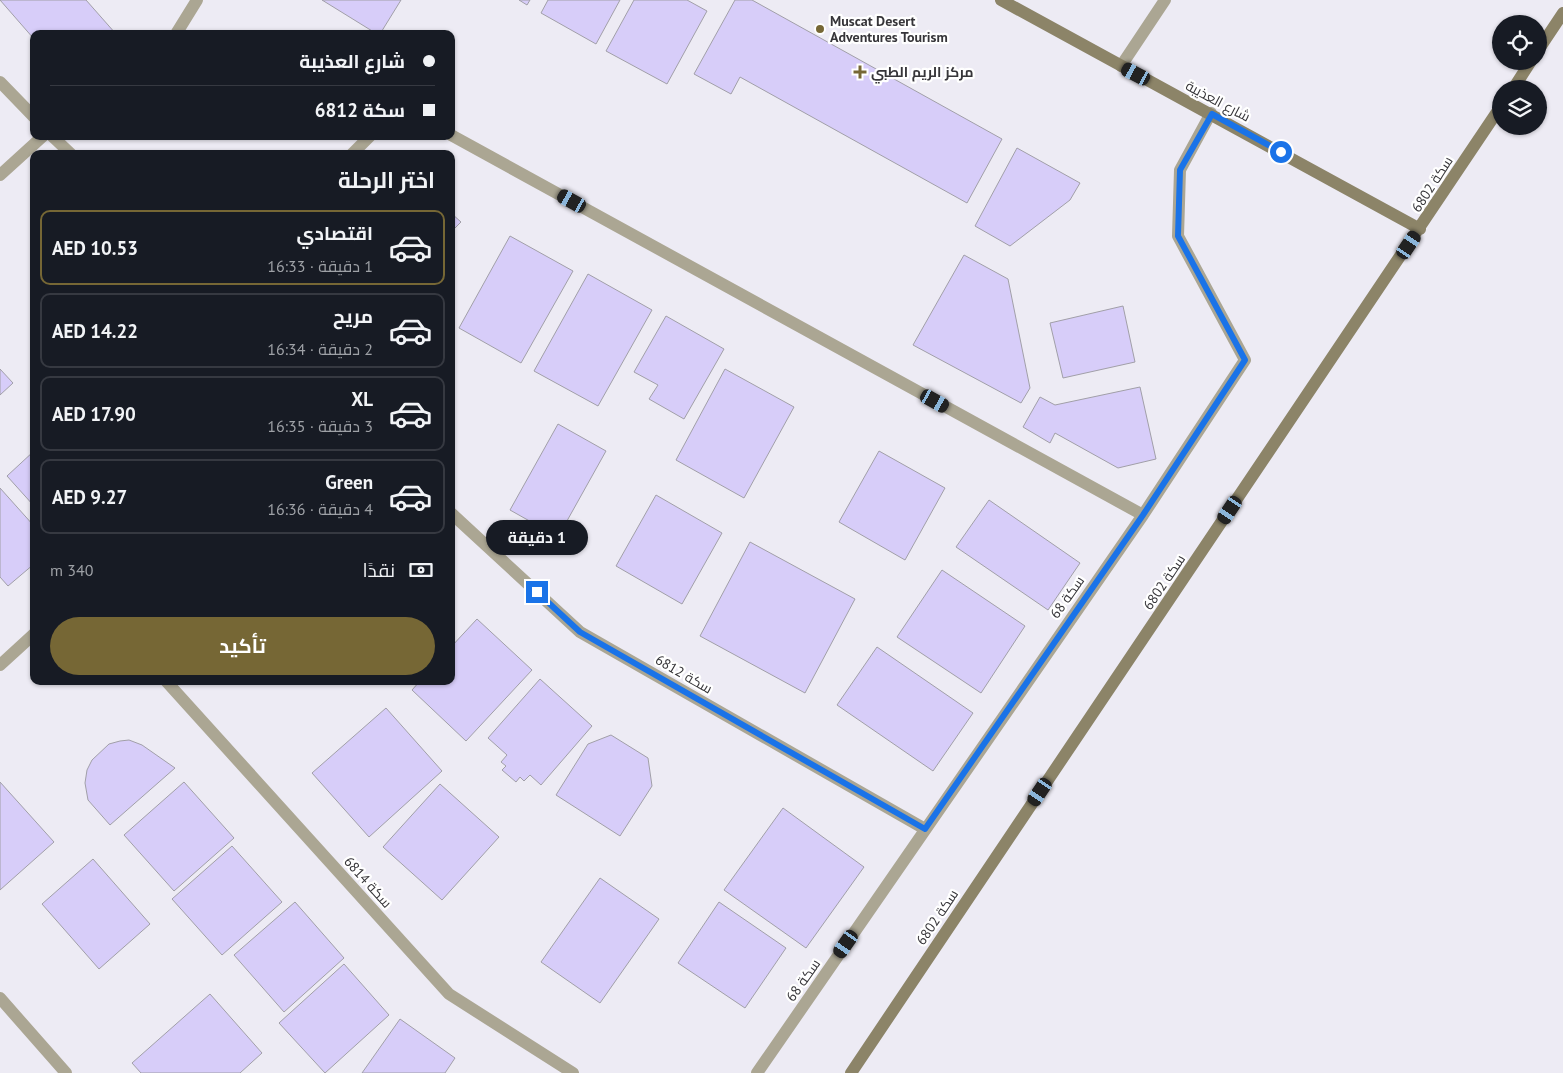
<!DOCTYPE html>
<html lang="ar">
<meta charset="utf-8">
<style>
body{margin:0;font-family:"PT Sans",Cairo,sans-serif;background:#242831;color:#f1f3f6;direction:rtl;height:100vh;display:flex;flex-direction:column;font-size:19px;white-space:nowrap}
*{box-sizing:border-box;margin:0}
p{font-size:16px;color:#9ea1a6}
.icon{flex:none;width:28px;height:28px;fill:none;stroke:currentColor;stroke-width:2;stroke-linecap:round;stroke-linejoin:round}
.map{position:relative;flex:1;overflow:hidden;direction:ltr}
.details{position:absolute;left:30px;top:150px;width:425px;height:535px;display:flex;flex-direction:column;background:#171b24;border-radius:10px;box-shadow:0 1px 4px #0004;direction:rtl}
.details>*{flex:none}
.top-card{position:absolute;left:30px;top:30px;width:425px;height:110px;border-radius:10px;box-shadow:0 1px 4px #0004;direction:rtl;display:grid;align-content:center;height:110px;padding:0 20px;background:#171b24}
.buttons{position:absolute;left:1492px;top:15px;display:grid;gap:10px}
.buttons a{display:grid;place-items:center;width:55px;height:55px;border-radius:50%;background:#171b24;box-shadow:0 1px 4px #0004;font-size:25px}
.end{position:absolute;width:22px;height:22px;margin:-11px;border:6px solid #1a73e8;background:#fff;box-shadow:0 0 0 2px #fff}
.from{border-radius:50%}
.bubble{position:absolute;height:35px;border-radius:18px;background:#171b24;box-shadow:0 1px 4px #0004;font-size:16px;font-weight:700;line-height:35px;text-align:center;direction:rtl}
.car{position:absolute;width:15px;height:30px;margin:-15px -8px;border-radius:6px;box-shadow:0 0 4px 1px #0007;background:linear-gradient(#222 24%,#8ab4d8 0 40%,#222 0 76%,#8ab4d8 0 86%,#222 0)}
.top-card b{display:flex;align-items:center;gap:18px;height:48px;font-size:19px}
.top-card b+b{border-top:1px solid #363941}
.top-card i{width:12px;height:12px;background:#f1f3f6}
ul{padding:0;list-style:none}
li{display:flex;align-items:center;gap:15px;height:75px;margin:0 10px 8px;padding:0 10px;border:2px solid #363941;border-radius:10px}
li div{flex:1}
li b{display:block;font-size:19px}
li em{font-style:normal;font-weight:700}
li.selected{border-color:#766735}
li>.icon{width:45px;height:45px;stroke-width:1.5}
h2{padding:0 20px;font-size:22px;line-height:60px}
.pay{display:flex;align-items:center;gap:12px;height:55px;padding:0 20px;font-size:19px}
.pay p{margin-inline-start:auto}
.action{display:flex;gap:10px;margin-top:auto;padding:10px 20px}
.action a{flex:1;height:58px;border-radius:30px;background:#766735;color:#fff;font-size:20px;font-weight:700;line-height:58px;text-align:center}
.map>svg:first-child{display:block}
.building{fill:#d7cdf9;stroke:#a19fa8}
.lines{fill:none;stroke-linecap:round;stroke-linejoin:round}
.street{stroke:#aba693;stroke-width:12}
.secondary{stroke:#8c8468;stroke-width:12}
.route{stroke:#1a73e8;stroke-width:6}
.poi-dot{fill:#766735;stroke:#fff;stroke-width:2}
.labels{text-anchor:middle;dominant-baseline:central;stroke-width:4.5;stroke-linejoin:round;paint-order:stroke}
.poi-label{font-size:14px;font-weight:bold;fill:#363539;stroke:#fff;text-anchor:start}
.street-label{font-size:14px;fill:#363539;stroke:#fff}
</style>
<div class="map">
<svg width="1563" height="1073" viewBox="0 0 1563 1073">
<rect width="100%" height="100%" fill="#edebf4"/>
<!-- building -->
<path class="building" d="M0,0H86L116,34H34V39Z
M322,0H401L380,34H377Z
M519,0H530L527,5Z
M548,0H620L596,44L541,13Z
M634,0H687L707,11L667,84L606,51Z
M735,0H752L1002,139L967,203L740,77L731,94L694,74Z
M1017,148L1080,183L1070,200L1010,246L975,226Z
M451,213L461,222L451,232Z
M510,236L573,271L521,363L459,328Z
M964,255L1008,279L1030,388L1021,403L913,345Z
M588,274L652,310L598,406L534,371Z
M1123,306L1135,362L1063,378L1050,323Z
M666,316L724,349L684,419L649,399L658,385L634,372Z
M0,369L13,383L0,395Z
M725,369L794,407L744,498L676,460Z
M1140,387L1156,459L1118,468L1055,433L1050,443L1023,427L1040,397L1055,405Z
M558,424L606,451L558,537L510,510Z
M34,451V506L7,476Z
M879,451L945,488L905,560L839,522Z
M0,488L34,526V564L8,586L0,577Z
M656,495L722,533L682,604L616,566Z
M989,500L1080,563L1048,610L956,547Z
M750,542L855,599L805,693L700,636Z
M942,570L1025,626L981,693L897,637Z
M477,619L532,670L466,741L412,690L420,681H451V647Z
M877,647L973,713L933,771L837,705Z
M540,679L592,726L541,785L530,775L524,781L520,777L516,782L502,770L506,766L501,762L507,755L488,738Z
M386,708L442,771L369,837L312,773Z
M611,735L648,758L652,786L620,836L556,795L588,744Z
M129,740L142,745L175,768L110,825L88,800L85,783L87,770L92,760L109,744L120,741Z
M0,782L54,842L0,890Z
M184,782L234,838L174,891L124,835Z
M440,784L499,837L442,900L383,847Z
M783,808L864,867L806,948L724,890Z
M232,846L282,902L222,955L172,899Z
M93,859L150,924L99,969L42,904Z
M600,878L659,919L600,1003L541,962Z
M295,902L344,958L284,1012L234,955Z
M719,902L786,948L745,1008L678,963Z
M344,964L389,1015L325,1073L279,1023Z
M210,994L262,1053L240,1073H141L132,1063Z
M400,1019L455,1058L445,1073H362Z"/>
<g class="lines">
<!-- street -->
<path class="street" d="M176,34L197,0
M1121,66L1165,0
M0,82L34,117
M451,135L1143,515
M52,136L71,154
M352,154L370,136
M0,175L43,136
M451,513L580,632L925,829
M0,665L34,634
M166,681L449,994L573,1073
M0,998L66,1073
M757,1073L1143,515L1245,360L1178,236L1180,170L1211,113"/>
<!-- secondary -->
<path class="secondary" d="M1001,0L1420,229
M1539,49L1563,13
M1513,89L1531,61
M851,1073L1501,106"/>
</g>
<g class="lines">
<!-- route -->
<path class="route" d="M537,592L580,632L925,829L1143,515L1245,360L1178,236L1180,170L1212,114L1281,152"/>
</g>
<!-- markers -->
<g class="poi-dot">
<circle cx="820" cy="29" r="5"/>
<path d="M857.5 64.5h5v5h5v5h-5v5h-5v-5h-5v-5h5z"/>
</g>
<g class="labels">
<!-- poi labels -->
<g class="poi-label">
<text x="830" y="21">Muscat Desert<tspan x="830" dy="16">Adventures Tourism</tspan></text>
<text x="871" y="72">مركز الريم الطبي</text>
</g>
<!-- street labels -->
<g class="street-label">
<text transform="translate(1218 101) rotate(28)">شارع العذيبة</text>
<text transform="translate(1432 184) rotate(-57)">سكة 6802</text>
<text transform="translate(1164 582) rotate(-56)">سكة 6802</text>
<text transform="translate(1067 597) rotate(-55)">68 سكة</text>
<text transform="translate(684 674) rotate(30)">سكة 6812</text>
<text transform="translate(368 882) rotate(48)">سكة 6814</text>
<text transform="translate(937 917) rotate(-56)">سكة 6802</text>
<text transform="translate(803 980) rotate(-55)">68 سكة</text>
</g>
</g>
</svg>
<div class="buttons">
<a><svg class="icon" aria-label="locate" viewBox="0 0 24 24"><circle cx="12" cy="12" r="6"/><path d="M12 2v4M12 18v4M2 12h4M18 12h4"/></svg></a>
<a><svg class="icon" aria-label="layers" viewBox="0 0 24 24"><path d="M12 4l9 5-9 5-9-5zM3 14l9 5 9-5"/></svg></a>
</div>
<i class="end from" style="left:1281px;top:152px"></i>
<i class="end" style="left:537px;top:592px"></i>
<div class="bubble" style="left:486px;top:520px;width:102px">1 دقيقة</div>
<i class="car" style="left:1136px;top:74px;rotate:298deg"></i>
<i class="car" style="left:572px;top:201px;rotate:299deg"></i>
<i class="car" style="left:1409px;top:245px;rotate:34deg"></i>
<i class="car" style="left:935px;top:401px;rotate:119deg"></i>
<i class="car" style="left:1230px;top:510px;rotate:214deg"></i>
<i class="car" style="left:1040px;top:792px;rotate:214deg"></i>
<i class="car" style="left:846px;top:944px;rotate:215deg"></i>
<div class="top-card">
<b><i class="from"></i>شارع العذيبة</b>
<b><i></i>سكة 6812</b>
</div>
<section class="details">
<h2>اختر الرحلة</h2>
<ul>
<li class="selected"><svg class="icon" aria-label="car" viewBox="0 0 24 24"><path d="M5 17H2v-5l4-1 3-4h7l3 4 3 1v5h-3M9 17h6M6 11h13"/><circle cx="7" cy="17" r="2"/><circle cx="17" cy="17" r="2"/></svg><div><b>اقتصادي</b><p>1 دقيقة · 16:33</p></div><em>AED 10.53</em></li>
<li><svg class="icon" aria-label="car" viewBox="0 0 24 24"><path d="M5 17H2v-5l4-1 3-4h7l3 4 3 1v5h-3M9 17h6M6 11h13"/><circle cx="7" cy="17" r="2"/><circle cx="17" cy="17" r="2"/></svg><div><b>مريح</b><p>2 دقيقة · 16:34</p></div><em>AED 14.22</em></li>
<li><svg class="icon" aria-label="car" viewBox="0 0 24 24"><path d="M5 17H2v-5l4-1 3-4h7l3 4 3 1v5h-3M9 17h6M6 11h13"/><circle cx="7" cy="17" r="2"/><circle cx="17" cy="17" r="2"/></svg><div><b>XL</b><p>3 دقيقة · 16:35</p></div><em>AED 17.90</em></li>
<li><svg class="icon" aria-label="car" viewBox="0 0 24 24"><path d="M5 17H2v-5l4-1 3-4h7l3 4 3 1v5h-3M9 17h6M6 11h13"/><circle cx="7" cy="17" r="2"/><circle cx="17" cy="17" r="2"/></svg><div><b>Green</b><p>4 دقيقة · 16:36</p></div><em>AED 9.27</em></li>
</ul>
<div class="pay"><svg class="icon" aria-label="cash" viewBox="0 0 24 24"><path d="M3 7h18v10H3z"/><circle cx="12" cy="12" r="2"/></svg>نقدًا<p>340 m</p></div>
<div class="action"><a>تأكيد</a></div>
</section>
</div>
